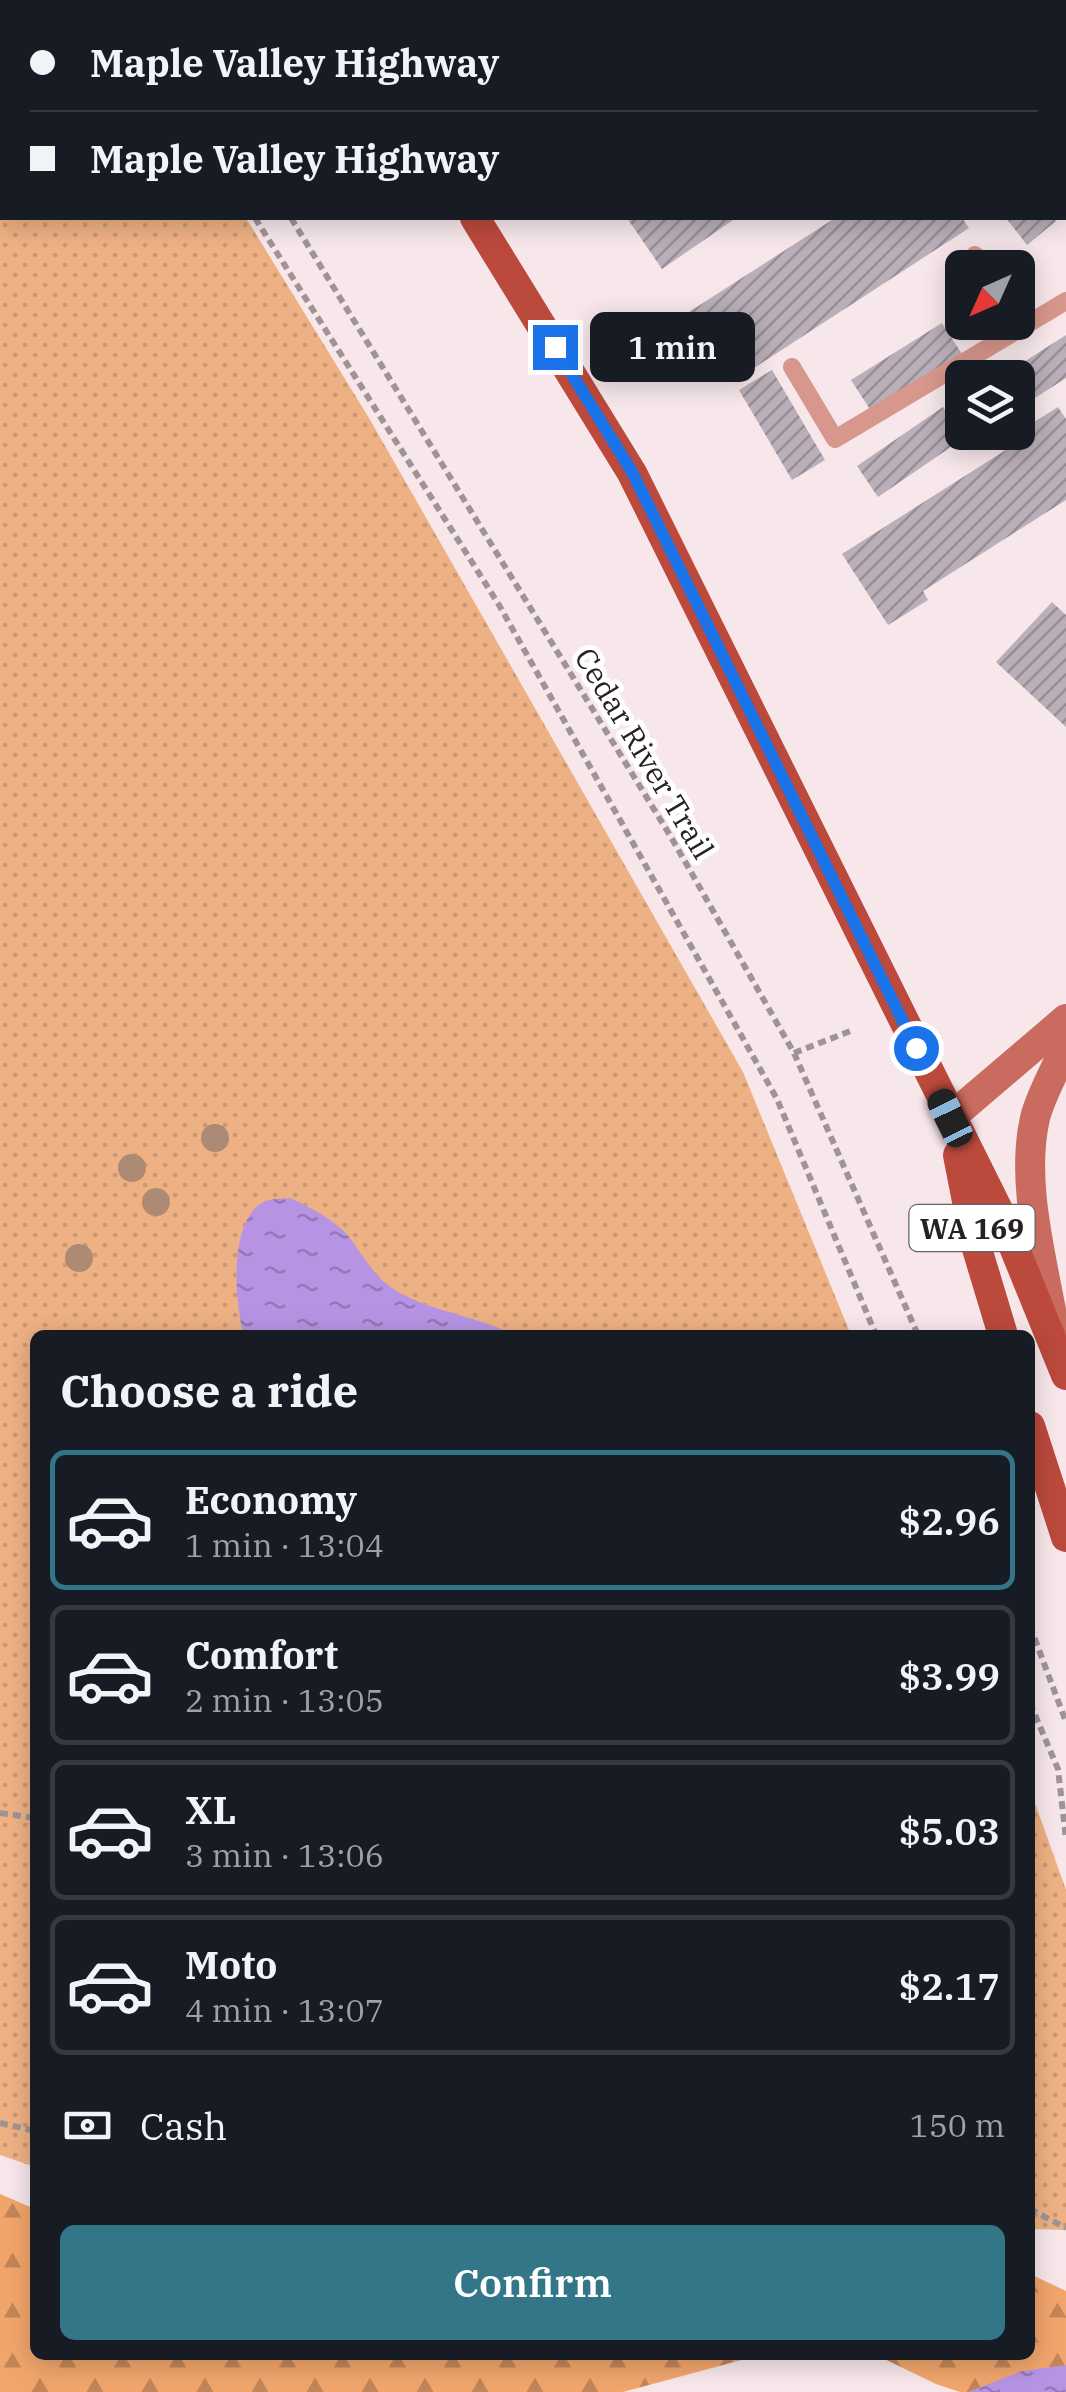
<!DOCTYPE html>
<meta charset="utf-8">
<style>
body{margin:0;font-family:"IBM Plex Serif",serif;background:#20242c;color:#f1f3f6;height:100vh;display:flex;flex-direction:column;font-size:38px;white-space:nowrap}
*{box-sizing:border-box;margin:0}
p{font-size:32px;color:#9ea1a6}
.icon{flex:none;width:55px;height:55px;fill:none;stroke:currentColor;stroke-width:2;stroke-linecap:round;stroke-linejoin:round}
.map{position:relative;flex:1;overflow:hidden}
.sheet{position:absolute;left:30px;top:1330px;width:1005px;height:1030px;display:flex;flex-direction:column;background:#171b24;border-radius:15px;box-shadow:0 5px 25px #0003}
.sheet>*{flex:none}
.top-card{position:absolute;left:0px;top:0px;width:1068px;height:220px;box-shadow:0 5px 25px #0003;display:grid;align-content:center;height:220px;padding:0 30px;background:#171b24}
.needle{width:65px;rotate:225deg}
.buttons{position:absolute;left:945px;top:250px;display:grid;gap:20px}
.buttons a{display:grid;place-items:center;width:90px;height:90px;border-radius:15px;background:#171b24;box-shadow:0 5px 25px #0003;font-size:50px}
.end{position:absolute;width:45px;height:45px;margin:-22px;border:12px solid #1a73e8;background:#fff;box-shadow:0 0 0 5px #fff}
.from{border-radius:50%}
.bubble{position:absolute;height:70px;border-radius:15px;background:#171b24;box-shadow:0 5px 25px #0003;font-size:32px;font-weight:600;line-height:70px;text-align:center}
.car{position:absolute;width:30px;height:60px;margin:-30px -15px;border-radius:12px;box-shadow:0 0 8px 2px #0007;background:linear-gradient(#222 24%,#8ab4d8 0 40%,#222 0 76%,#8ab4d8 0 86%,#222 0)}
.top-card b{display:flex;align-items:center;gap:35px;height:95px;font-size:38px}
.top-card b+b{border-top:2px solid #363941}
.top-card i{width:25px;height:25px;background:#f1f3f6}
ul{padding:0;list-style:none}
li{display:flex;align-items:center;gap:30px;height:140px;margin:0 20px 15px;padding:0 10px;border:5px solid #363941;border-radius:15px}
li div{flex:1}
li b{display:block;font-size:38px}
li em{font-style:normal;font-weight:600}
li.active{border-color:#337687}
li>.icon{width:90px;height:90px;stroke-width:1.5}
h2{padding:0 30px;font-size:45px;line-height:120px}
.pay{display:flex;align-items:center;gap:25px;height:110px;padding:0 30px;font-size:38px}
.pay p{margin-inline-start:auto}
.primary-button{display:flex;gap:20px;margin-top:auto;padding:20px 30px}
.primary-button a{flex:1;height:115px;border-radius:15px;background:#337687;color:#fff;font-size:40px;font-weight:600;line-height:115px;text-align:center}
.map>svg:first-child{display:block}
.grass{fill:url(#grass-dots)}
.forest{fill:url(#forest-firs)}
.water{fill:url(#water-ripples)}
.building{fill:url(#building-hatch)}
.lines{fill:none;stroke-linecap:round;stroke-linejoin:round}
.path{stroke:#9f9396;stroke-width:6;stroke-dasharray:8 5;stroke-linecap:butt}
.lane{stroke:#d8978d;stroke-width:18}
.street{stroke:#d8978d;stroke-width:30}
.secondary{stroke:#c96b5f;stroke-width:30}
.primary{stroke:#bb493c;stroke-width:30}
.tree{fill:#ad8a74}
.route{stroke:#1a73e8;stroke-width:12}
.labels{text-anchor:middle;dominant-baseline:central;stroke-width:10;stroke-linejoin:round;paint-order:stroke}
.shield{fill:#fff;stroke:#686465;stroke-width:2.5}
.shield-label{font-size:28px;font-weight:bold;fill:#272123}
.street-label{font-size:30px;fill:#272123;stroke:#fff}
</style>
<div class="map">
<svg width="1066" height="2392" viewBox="0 0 1066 2392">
<defs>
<pattern id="grass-dots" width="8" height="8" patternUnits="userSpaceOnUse" patternTransform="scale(2.5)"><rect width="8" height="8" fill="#eeb184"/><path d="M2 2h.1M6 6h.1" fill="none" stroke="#cc9872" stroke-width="1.8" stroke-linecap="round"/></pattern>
<pattern id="forest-firs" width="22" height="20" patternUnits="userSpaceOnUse" patternTransform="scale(2.5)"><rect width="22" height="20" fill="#f1a56b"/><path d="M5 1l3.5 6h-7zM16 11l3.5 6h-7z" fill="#c38658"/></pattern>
<pattern id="water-ripples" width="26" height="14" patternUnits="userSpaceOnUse" patternTransform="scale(2.5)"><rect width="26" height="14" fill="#b694e3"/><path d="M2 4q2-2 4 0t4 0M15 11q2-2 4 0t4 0" fill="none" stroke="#9478b8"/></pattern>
<pattern id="building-hatch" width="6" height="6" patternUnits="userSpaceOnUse" patternTransform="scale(2.5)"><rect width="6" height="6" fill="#baafb8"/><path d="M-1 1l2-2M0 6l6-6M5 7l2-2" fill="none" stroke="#978e95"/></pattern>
</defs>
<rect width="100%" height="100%" fill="#f7e7eb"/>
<!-- grass -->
<path class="grass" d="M0,0L114,2H2V218H246L369,418L743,1072L851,1335H35V2167L0,2155Z
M1030,1789L1066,1890V2230L1030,2229Z"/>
<!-- forest -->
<path class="forest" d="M0,2194L35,2209V2355H760L623,2392H0Z
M1030,2274L1066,2291V2392H960L936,2384L876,2355H1030Z"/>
<!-- water -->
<path class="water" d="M290,1198C310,1207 335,1220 349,1237C362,1254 372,1273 389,1286C424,1311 476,1315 514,1335H244C234,1303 228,1216 266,1201C274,1198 283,1199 290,1198Z
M1066,2365V2392H968L1022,2371Z"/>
<!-- building -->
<path class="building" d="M627,218H736L662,269Z
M835,218H962L969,228L734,381L689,312Z
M1006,218H1053L1056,221L1027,245Z
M942,323L962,354L871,411L851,380Z
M1066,335V378L1018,409V378H999Z
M772,370L825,460L792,480L739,390Z
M943,407L964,438L878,497L857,466Z
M1058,407L1066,419V500L923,591L928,600L888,625L842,554L1012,446L1007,439Z
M1052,602L1066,615V727L996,662Z"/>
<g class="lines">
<!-- path -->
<path class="path" d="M119,0L121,2
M158,0L160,2
M255,218L499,605L777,1099L876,1335
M291,218L671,837L794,1053L918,1335
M794,1053L853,1030
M1030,1626L1066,1722
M1030,1703L1058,1769L1066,1839
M0,1813L35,1818
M0,2123L35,2131
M1030,2209L1066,2228"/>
<!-- lane -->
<path class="lane" d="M768,0L769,2
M705,2L709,0
M975,255L983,268
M792,367L835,439L1066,301"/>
<!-- street -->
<path class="street" d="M900,0L903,2
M1065,203L1066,205"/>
<!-- secondary -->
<path class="secondary" d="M950,1118L1066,1019
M1054,1327C1043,1261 1020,1184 1035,1118C1041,1094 1056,1069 1066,1046"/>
<!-- primary -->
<path class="primary" d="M342,0L344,2
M475,218L632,473L1003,1220L1066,1375
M958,1155L975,1242L1003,1335
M1030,1426L1066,1537"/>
</g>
<!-- trees -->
<g class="tree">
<circle cx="215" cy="1138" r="14"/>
<circle cx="132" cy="1168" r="14"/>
<circle cx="156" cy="1202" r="14"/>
<circle cx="79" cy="1258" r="14"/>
</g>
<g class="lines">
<!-- route -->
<path class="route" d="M555,347L632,472L916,1048"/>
</g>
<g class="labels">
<!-- shield labels -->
<rect class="shield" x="909.5" y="1205" width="125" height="46" rx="8"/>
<g class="shield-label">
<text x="972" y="1228">WA 169</text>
</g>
<!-- street labels -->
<g class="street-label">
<text transform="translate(645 753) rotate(59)">Cedar River Trail</text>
</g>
</g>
</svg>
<div class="buttons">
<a><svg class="needle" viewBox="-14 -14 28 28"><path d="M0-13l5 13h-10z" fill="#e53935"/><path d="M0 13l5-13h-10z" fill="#9ea1a6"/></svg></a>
<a><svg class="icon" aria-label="layers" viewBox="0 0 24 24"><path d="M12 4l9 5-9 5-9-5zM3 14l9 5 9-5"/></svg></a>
</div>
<i class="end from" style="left:916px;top:1048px"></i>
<i class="end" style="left:555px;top:347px"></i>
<div class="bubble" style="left:590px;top:312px;width:165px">1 min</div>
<i class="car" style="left:950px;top:1118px;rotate:334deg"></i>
<div class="top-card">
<b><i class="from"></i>Maple Valley Highway</b>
<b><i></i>Maple Valley Highway</b>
</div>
<section class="sheet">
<h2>Choose a ride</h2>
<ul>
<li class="active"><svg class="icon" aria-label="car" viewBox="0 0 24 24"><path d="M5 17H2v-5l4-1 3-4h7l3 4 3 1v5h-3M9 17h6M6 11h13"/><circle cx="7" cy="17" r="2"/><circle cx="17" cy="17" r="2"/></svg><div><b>Economy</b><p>1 min · 13:04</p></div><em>$2.96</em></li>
<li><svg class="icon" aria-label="car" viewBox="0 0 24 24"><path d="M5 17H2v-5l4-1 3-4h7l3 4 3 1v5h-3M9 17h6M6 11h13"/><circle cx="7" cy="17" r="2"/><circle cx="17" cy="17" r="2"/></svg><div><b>Comfort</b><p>2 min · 13:05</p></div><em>$3.99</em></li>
<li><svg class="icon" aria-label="car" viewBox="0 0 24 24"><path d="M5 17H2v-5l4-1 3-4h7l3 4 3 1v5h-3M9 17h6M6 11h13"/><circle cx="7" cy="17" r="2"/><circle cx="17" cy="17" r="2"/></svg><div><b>XL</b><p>3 min · 13:06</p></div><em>$5.03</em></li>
<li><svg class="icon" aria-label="car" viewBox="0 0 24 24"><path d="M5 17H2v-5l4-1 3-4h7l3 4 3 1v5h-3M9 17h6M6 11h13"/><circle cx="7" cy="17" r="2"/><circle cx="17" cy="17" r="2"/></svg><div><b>Moto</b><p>4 min · 13:07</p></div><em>$2.17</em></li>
</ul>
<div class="pay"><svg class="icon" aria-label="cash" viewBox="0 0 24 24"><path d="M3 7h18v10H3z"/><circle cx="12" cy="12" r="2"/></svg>Cash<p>150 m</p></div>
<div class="primary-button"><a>Confirm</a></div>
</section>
</div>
